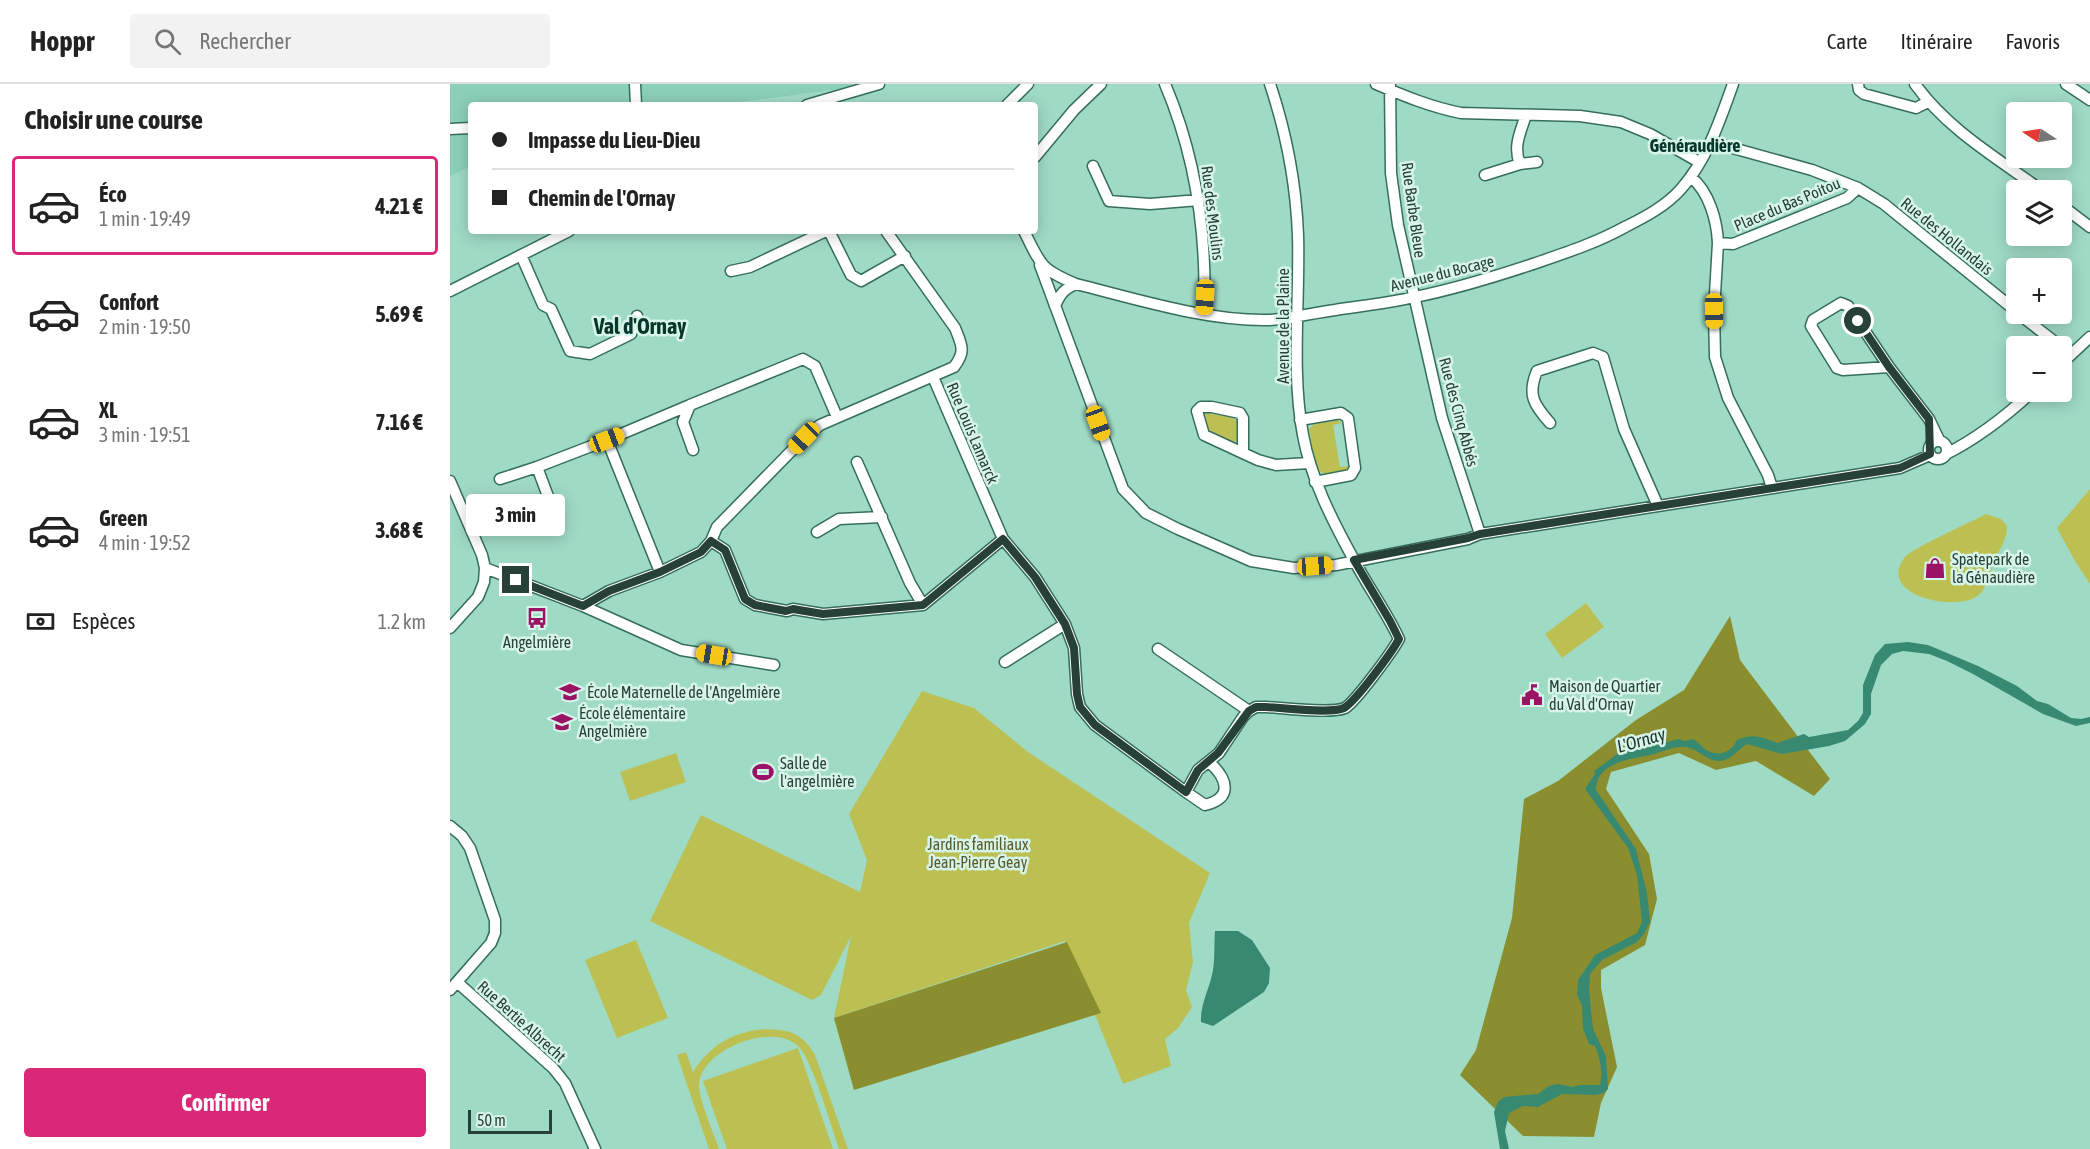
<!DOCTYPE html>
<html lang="fr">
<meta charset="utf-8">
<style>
body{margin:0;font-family:"Asap Condensed",sans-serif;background:#f2f2f2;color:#222;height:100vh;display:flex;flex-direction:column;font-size:22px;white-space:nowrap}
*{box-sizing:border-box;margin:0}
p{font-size:20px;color:#767676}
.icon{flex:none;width:33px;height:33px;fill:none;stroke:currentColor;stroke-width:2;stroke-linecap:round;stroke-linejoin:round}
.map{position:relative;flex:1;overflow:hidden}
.drawer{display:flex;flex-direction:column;background:#fff;width:450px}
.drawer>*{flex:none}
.banner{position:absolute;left:18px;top:18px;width:570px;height:132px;border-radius:6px;box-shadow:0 3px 15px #0003;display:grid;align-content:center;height:132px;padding:0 24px;background:#fff}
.needle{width:39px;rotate:282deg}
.buttons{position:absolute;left:1556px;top:18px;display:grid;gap:12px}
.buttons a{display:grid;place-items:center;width:66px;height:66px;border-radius:6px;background:#fff;box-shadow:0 3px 15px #0003;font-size:30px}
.scale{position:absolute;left:18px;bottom:15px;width:84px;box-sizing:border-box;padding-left:6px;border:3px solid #284138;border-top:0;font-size:16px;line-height:21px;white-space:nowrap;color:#284138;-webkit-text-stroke:4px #d7f4e9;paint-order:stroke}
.end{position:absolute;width:27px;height:27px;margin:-14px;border:8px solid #284138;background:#fff;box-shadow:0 0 0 3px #fff}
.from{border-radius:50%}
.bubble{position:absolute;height:42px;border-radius:6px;background:#fff;box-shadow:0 3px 15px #0003;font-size:20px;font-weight:700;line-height:42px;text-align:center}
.car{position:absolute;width:18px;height:36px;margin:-18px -9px;border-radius:8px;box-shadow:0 0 4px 2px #0007;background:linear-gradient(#f5c518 24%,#345 0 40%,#f5c518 0 76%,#345 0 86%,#f5c518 0)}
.banner b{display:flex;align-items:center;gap:21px;height:57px;font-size:22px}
.banner b+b{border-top:2px solid #e0e0e0}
.banner i{width:15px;height:15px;background:#222}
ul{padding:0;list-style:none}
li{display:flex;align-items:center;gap:18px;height:99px;margin:0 12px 9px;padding:0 12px;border:3px solid transparent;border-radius:6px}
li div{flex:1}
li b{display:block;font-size:22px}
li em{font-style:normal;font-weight:700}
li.current{border-color:#db2777}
li>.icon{width:54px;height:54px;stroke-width:1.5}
h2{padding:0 24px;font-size:27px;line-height:72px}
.pay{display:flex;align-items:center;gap:15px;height:66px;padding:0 24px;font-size:22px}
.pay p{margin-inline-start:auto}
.primary-button{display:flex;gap:12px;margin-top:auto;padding:12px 24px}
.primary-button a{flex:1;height:69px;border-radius:6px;background:#db2777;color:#fff;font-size:24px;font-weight:700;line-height:69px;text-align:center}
header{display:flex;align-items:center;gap:36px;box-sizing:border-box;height:84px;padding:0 30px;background:#fff;border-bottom:2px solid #e0e0e0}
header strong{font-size:28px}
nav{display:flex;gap:33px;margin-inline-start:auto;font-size:21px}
.search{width:420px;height:54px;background:#f2f2f2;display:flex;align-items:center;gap:15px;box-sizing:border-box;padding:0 21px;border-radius:6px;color:#767676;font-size:22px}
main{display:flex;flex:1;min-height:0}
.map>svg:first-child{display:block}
.built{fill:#8bcfb8}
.green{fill:#bcc053}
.forest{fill:#8b8e2e}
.water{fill:#388972}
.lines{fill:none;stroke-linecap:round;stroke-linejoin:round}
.minor-casing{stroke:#356e5d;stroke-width:13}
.minor{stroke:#fff;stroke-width:10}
.route{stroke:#284138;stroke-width:8}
.labels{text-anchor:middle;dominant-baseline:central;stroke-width:5;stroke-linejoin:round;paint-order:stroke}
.street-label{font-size:16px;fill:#284138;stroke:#d7f4e9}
.poi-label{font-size:16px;fill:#284138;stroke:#d7f4e9;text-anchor:start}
.park-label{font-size:16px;fill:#585b29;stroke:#d7f4e9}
.neighbourhood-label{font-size:18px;font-weight:bold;fill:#07362a;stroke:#d7f4e9}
.water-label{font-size:18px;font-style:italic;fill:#1a332b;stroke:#d7f4e9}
.district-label{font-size:22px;font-weight:bold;fill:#07362a;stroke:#d7f4e9}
</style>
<header>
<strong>Hoppr</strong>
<div class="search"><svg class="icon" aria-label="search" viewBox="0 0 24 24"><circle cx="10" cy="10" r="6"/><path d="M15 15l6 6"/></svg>Rechercher</div>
<nav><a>Carte</a><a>Itinéraire</a><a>Favoris</a></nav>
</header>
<main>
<section class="drawer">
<h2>Choisir une course</h2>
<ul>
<li class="current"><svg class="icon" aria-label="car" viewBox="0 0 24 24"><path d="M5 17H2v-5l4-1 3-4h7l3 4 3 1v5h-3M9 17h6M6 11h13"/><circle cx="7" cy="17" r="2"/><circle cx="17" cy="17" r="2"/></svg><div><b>Éco</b><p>1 min · 19:49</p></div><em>4.21 €</em></li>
<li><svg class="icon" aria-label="car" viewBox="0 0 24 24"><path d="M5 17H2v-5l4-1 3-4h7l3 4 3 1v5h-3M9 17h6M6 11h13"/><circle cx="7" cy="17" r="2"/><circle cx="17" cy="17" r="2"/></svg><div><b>Confort</b><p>2 min · 19:50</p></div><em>5.69 €</em></li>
<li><svg class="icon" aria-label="car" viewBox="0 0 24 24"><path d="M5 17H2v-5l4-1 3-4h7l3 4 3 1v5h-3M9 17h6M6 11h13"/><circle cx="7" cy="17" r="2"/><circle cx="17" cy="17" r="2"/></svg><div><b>XL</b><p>3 min · 19:51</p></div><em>7.16 €</em></li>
<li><svg class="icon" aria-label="car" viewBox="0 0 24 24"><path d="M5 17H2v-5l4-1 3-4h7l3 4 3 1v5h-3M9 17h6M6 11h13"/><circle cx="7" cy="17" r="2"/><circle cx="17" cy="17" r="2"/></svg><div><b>Green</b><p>4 min · 19:52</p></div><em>3.68 €</em></li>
</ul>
<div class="pay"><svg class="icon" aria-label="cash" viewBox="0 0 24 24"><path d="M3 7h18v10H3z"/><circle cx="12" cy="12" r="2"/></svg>Espèces<p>1.2 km</p></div>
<div class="primary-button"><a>Confirmer</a></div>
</section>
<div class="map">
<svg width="1640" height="1065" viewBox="0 0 1640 1065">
<rect width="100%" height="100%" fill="#9fdac5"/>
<!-- built -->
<path class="built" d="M0,0H419L414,2L266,21H21V82L0,92Z"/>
<!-- green -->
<path class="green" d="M756,329L781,333L787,337C788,345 791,354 783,359L759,348L752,333Z
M887,336L892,339L883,341L890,383L899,382L896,387L877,391L867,386L865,380L859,345L864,340Z
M1640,405V500L1625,477L1607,444Z
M1536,430L1551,435L1557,442C1557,456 1550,464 1545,476C1541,486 1537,502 1530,510C1510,530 1424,512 1455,473C1461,465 1523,437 1536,430Z
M1136,519L1154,543L1112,574L1095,550Z
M472,607L524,624L578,668L760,789L739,839L743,878L736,906L742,923L728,944L715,955L721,982L673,1000L615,857L384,934L401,852L371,911L362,916L200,837L251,731L410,808L417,776L399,730Z
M226,669L236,698L180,717L170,688Z
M186,856L218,934L167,954L135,876Z
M314,945C339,946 352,948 365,971L398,1065H389C381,1042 363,978 349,963C325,937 252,964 249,1000C248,1014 264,1050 269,1065H259L227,971L236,968L243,988C260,961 283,948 314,945Z
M348,964L383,1065H277L253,997Z"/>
<!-- forest -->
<path class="forest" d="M1280,532L1290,576L1380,695L1364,712L1306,677L1266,686L1229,669L1161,688L1156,705L1199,770L1207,815L1195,861L1151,886V904L1167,983L1151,1019L1144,1053L1073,1052L1010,991L1026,966L1062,834L1074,715L1108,697L1186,636L1234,606Z
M617,858L651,929L404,1006L384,934Z"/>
<!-- water -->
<path class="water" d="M1458,558L1478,561L1528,582L1567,602L1587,617L1598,620L1621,634L1631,635L1640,633V639L1626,642L1593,630L1523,590L1497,577L1479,570L1453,567L1442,570L1431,581L1421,610V630L1415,640L1395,657L1379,662L1332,670L1297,660C1287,666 1282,676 1270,677C1258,678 1248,665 1236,663C1225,662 1215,667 1204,670C1184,675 1146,677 1146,706L1186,765L1197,809L1200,838L1194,850L1187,858L1152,876L1140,890L1139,906L1143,945L1156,972L1158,1005L1154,1009L1146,1011L1112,1010L1088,1023L1073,1022L1059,1029L1055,1047L1059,1065H1050L1044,1028L1048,1018L1054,1013L1088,1010L1099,1002L1108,1000L1123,1003L1129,1001H1150C1153,988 1150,974 1145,962L1139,960L1133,945L1132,922L1127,911L1128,896L1145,871L1187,849L1192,838L1187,791L1178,764L1135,705L1145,690L1144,687L1170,668L1192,665L1228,655L1235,657L1243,655C1249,658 1253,665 1258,667C1271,673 1282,667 1287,656C1303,649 1312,653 1327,659L1354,650L1359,653L1398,646L1408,637L1413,629V601L1425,571L1435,560Z
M765,847H788L802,856L820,884L819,899L814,908L763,942L751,938C750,920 760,904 763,886C765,874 764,860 765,847Z"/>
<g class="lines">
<defs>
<path id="minor" d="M185,0L186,21
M715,0C746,73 757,151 754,229
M926,0C954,12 981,23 1011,29L1130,32L1171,38L1200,50L1249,78
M940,0L941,89L948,141L992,334L1030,450
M1408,0L1409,6L1414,10L1466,24L1478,18
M1465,0C1497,45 1547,74 1591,106
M1616,0L1640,16
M357,21L429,0
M557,21L578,0
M0,45L21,44
M585,73L624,26L651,0
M1070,80C1063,63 1070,49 1076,31
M643,82L659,117L700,120L749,116
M1035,91L1070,80L1087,78
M1241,93C1259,108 1267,136 1268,159L1283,160L1397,114L1408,104L1362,86L1261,58
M1408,104L1434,120L1566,227
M1611,121L1640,143
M379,147L401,191L411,197L455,172
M574,147C591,181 590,185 626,200C614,205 610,210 605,222
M1268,159L1264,227L1265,273L1278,314L1318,391L1322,404
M71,171L93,221L101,225L120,267L140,270L181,250L187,232
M590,181L673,405L696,429L728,445L801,477L844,484L886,481L1018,455L1030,450L1450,384L1480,371
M281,187L300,183L376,147
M626,200C686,215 756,237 818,236C840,235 862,229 885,226C911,222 939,219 965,213C1005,205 1044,193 1083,180C1115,169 1146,159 1175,143C1195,133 1216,122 1231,105C1257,76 1270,36 1283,0
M0,207L119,147
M1569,230L1610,262
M1611,280L1640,253
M1439,283L1393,286L1387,284L1361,242L1363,236L1391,219L1398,222L1439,283L1479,335L1489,356
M483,293L553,455L585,493L615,540L624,564L627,610L630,623L645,641L736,708
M850,336L891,329L898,334L905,384L901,391L865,398
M1100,339C1084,321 1077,311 1087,287L1143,269L1153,273L1174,345L1208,422
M1479 366a9 9 0 1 1 18 0a9 9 0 1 1-18 0Z
M243,366L233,338L240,321L353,275L365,282L387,333
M793,369V334L790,329L762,323H751L747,327L754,351L808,376L826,381L859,379
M1496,370C1528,354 1556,332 1582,308
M407,378L460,499L473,521
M87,383L99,415V429
M50,395L87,383L157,356
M0,397L32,471L35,484L34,498L28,513L0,544
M367,448L389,435L432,433
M261,457L275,466L295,515L305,521L337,527L343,525L373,530L473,521
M35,484L133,522L231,566L324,581
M210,488L157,356L240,321
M473,521L553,455
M133,522L159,507L210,488L251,468L261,457L267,443L354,354L370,341L504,283C516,267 512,262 505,244L436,147
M708,565L799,627
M555,578L615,540
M759,678C777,694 784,714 755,721L736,708L748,686L769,669L793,633L799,627L806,623H816C833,624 881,630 895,624C906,617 942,568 949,555C936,527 918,503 904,476C882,436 861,395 853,351C841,288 850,215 848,151C846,100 836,48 820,0
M0,742L12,752L20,764L45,836V849L41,859L0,906
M7,898L103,984L115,999L145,1065"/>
</defs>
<!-- minor casing -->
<use href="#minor" class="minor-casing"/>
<!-- minor -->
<use href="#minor" class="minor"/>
</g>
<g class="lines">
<!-- route -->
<path class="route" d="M66,496L133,522L159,507L210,488L251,468L261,457L275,466L295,515L305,521L336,527L343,525L373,530L473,521L553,455L585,493L615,540L624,564L627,610L630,623L645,641L736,708L748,686L768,669L799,627L806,623H816C833,624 881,630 894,624C906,617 942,568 949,555L940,537L904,476L1018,454L1030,450L1450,384L1480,370L1479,335L1439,283L1408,237"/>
</g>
<!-- icons -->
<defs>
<symbol id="shop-bare" viewBox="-9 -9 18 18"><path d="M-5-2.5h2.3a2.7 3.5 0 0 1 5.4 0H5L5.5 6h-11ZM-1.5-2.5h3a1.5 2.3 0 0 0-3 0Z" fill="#9b1365" stroke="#d7f4e9" stroke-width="2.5" paint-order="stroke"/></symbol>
<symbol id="bus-bare" viewBox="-9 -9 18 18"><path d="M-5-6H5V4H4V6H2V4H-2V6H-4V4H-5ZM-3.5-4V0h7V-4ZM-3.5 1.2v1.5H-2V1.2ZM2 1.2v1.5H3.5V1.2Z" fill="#9b1365" stroke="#d7f4e9" stroke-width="2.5" paint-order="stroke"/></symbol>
<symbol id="school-bare" viewBox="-9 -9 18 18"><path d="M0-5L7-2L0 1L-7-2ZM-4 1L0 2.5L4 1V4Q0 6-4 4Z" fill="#9b1365" stroke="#d7f4e9" stroke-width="2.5" paint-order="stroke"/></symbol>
<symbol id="civic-bare" viewBox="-9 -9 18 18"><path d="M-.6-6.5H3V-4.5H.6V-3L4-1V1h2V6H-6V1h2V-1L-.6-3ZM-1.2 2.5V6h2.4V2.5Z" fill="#9b1365" stroke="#d7f4e9" stroke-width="2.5" paint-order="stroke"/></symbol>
<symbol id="stadium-bare" viewBox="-9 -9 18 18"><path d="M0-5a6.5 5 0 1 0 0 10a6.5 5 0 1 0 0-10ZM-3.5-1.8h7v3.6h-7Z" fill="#9b1365" stroke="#d7f4e9" stroke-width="2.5" paint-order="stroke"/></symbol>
</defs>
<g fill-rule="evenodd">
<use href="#shop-bare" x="1470" y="469" width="30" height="30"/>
<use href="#bus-bare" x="72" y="519" width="30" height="30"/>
<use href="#school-bare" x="105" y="593" width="30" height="30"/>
<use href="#civic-bare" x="1067" y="596" width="30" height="30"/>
<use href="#school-bare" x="97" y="623" width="30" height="30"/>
<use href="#stadium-bare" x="298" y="673" width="30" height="30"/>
</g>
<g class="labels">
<!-- street labels -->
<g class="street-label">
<text transform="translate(1337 120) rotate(-23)">Place du Bas Poitou</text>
<text transform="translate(964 126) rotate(82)">Rue Barbe Bleue</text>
<text transform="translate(763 129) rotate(83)">Rue des Moulins</text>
<text transform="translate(1497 152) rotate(39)">Rue des Hollandais</text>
<text transform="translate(992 189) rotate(-14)">Avenue du Bocage</text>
<text transform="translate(833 242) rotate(-90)">Avenue de la Plaine</text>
<text transform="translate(1009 328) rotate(75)">Rue des Cinq Abbés</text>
<text transform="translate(523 349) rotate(67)">Rue Louis Lamarck</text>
<text transform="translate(72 937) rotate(42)">Rue Bertie Albrecht</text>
</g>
<!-- poi labels -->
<g class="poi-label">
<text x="1502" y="475">Spatepark de<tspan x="1502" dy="18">la Génaudière</tspan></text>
<text x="87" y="558" text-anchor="middle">Angelmière</text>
<text x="1099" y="602">Maison de Quartier<tspan x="1099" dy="18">du Val d'Ornay</tspan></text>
<text x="137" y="608">École Maternelle de l'Angelmière</text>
<text x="129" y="629">École élémentaire<tspan x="129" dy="18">Angelmière</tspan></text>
<text x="330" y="679">Salle de<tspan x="330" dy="18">l'angelmière</tspan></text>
</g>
<!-- park labels -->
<g class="park-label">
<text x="528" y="760">Jardins familiaux<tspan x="528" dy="18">Jean-Pierre Geay</tspan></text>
</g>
<!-- neighbourhood labels -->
<g class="neighbourhood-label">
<text x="1245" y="61">Généraudière</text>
</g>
<!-- water labels -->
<g class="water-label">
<text transform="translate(1191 656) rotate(-16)">L'Ornay</text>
</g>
<!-- district labels -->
<g class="district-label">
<text x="190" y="242">Val d'Ornay</text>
</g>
</g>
</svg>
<div class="buttons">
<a><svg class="needle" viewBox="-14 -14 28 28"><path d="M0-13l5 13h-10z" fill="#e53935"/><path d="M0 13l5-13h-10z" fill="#767676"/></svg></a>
<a><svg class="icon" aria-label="layers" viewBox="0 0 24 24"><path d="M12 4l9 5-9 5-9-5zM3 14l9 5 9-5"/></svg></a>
<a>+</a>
<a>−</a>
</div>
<div class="scale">50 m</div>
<i class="end from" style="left:1408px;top:237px"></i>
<i class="end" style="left:66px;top:496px"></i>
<div class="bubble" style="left:16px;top:410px;width:99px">3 min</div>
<i class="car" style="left:755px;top:213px;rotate:183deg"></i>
<i class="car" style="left:1264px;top:227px;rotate:179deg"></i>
<i class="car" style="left:648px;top:339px;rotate:160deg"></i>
<i class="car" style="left:354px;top:354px;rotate:224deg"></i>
<i class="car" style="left:157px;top:356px;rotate:69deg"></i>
<i class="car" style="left:865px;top:482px;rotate:86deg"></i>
<i class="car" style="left:264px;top:571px;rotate:280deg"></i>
<div class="banner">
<b><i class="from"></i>Impasse du Lieu-Dieu</b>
<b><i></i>Chemin de l'Ornay</b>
</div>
</div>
</main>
